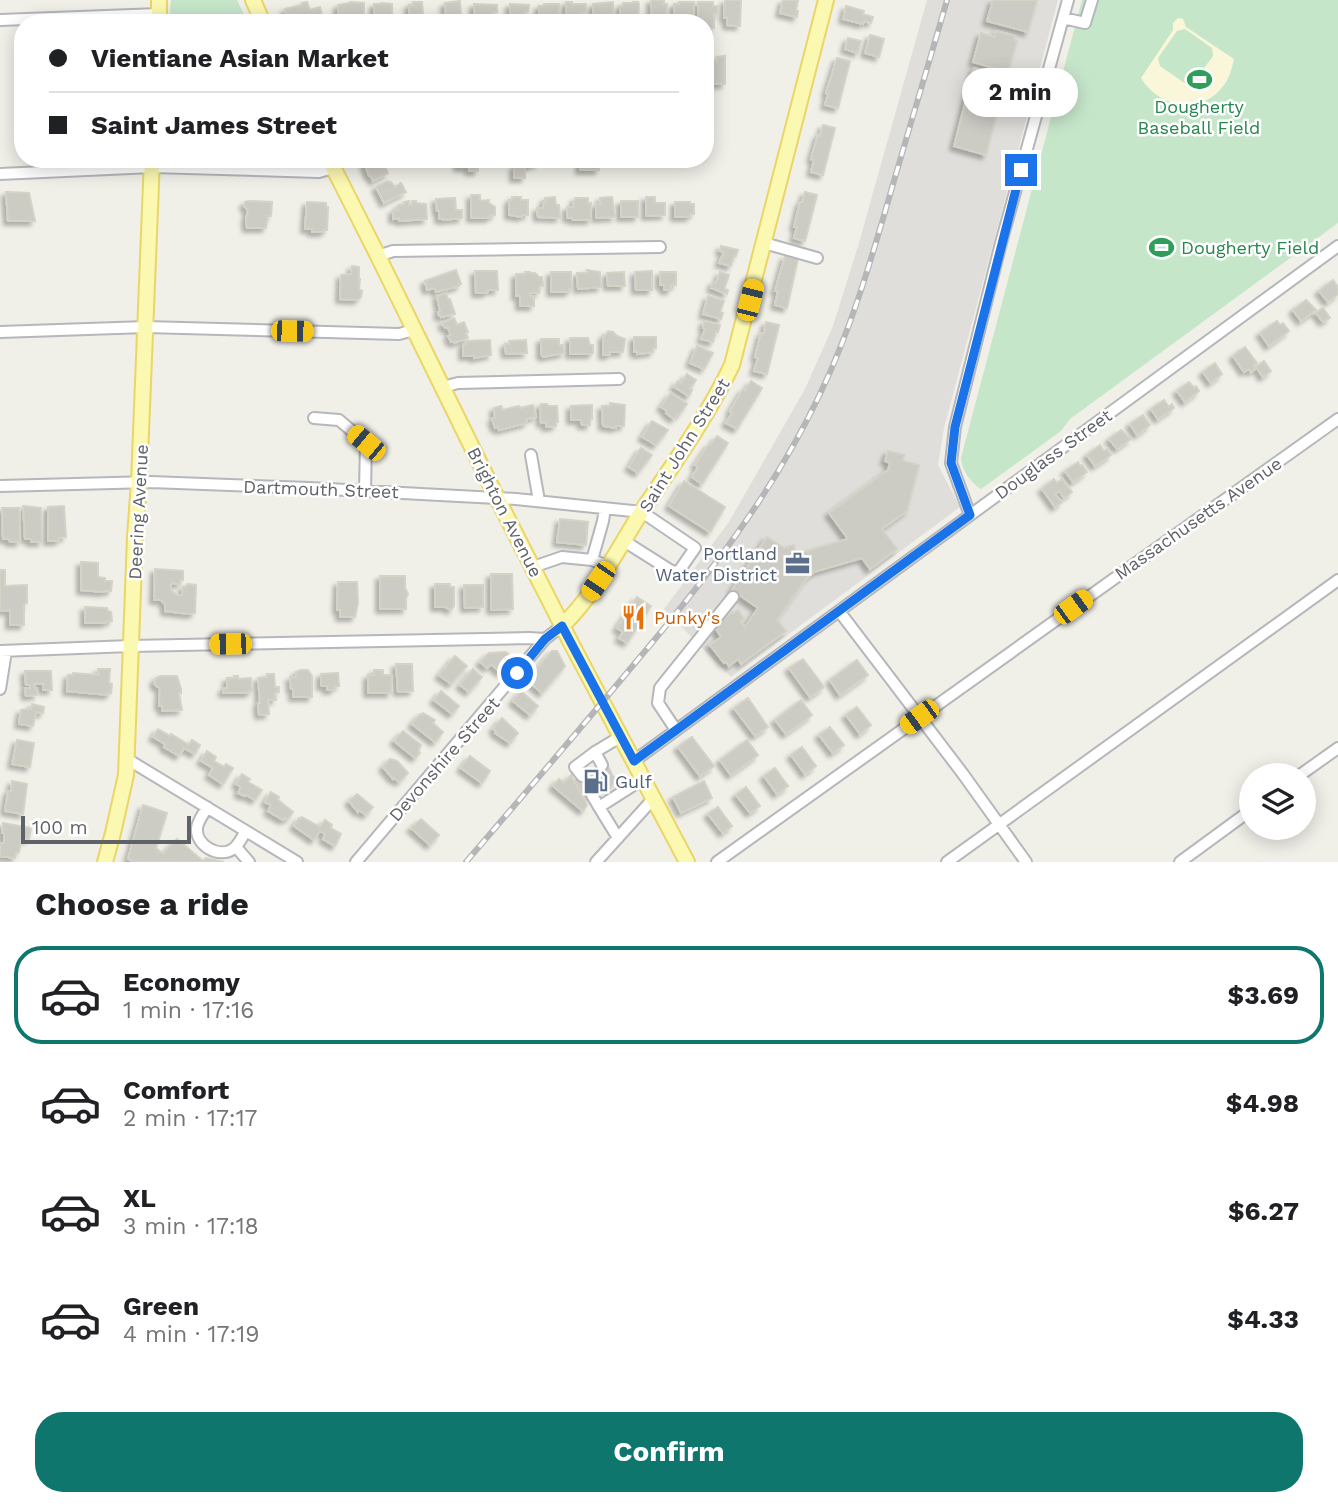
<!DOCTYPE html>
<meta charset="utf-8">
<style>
body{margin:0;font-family:"Work Sans",sans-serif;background:#f2f2f2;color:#202124;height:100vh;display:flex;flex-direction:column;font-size:26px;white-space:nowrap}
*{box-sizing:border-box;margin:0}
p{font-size:23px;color:#757577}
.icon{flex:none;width:38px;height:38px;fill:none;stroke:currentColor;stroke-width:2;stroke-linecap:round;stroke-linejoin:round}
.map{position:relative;height:862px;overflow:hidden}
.side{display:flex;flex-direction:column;background:#fff;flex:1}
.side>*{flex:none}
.guide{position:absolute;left:14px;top:14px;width:700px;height:154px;border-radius:28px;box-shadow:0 4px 18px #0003;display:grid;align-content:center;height:154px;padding:0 35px;background:#fff}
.buttons{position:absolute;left:1239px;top:763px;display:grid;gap:14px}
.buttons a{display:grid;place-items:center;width:77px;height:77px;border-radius:50%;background:#fff;box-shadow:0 4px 18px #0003;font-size:35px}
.scale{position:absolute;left:21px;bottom:18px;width:170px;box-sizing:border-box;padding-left:7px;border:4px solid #5f6267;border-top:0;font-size:19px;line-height:24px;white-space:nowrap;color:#5f6267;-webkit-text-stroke:5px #fff;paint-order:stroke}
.end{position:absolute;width:32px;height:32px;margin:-16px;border:9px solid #1a73e8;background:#fff;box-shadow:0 0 0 4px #fff}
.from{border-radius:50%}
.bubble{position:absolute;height:49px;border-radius:24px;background:#fff;box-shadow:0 4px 18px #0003;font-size:23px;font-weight:700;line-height:49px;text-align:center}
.car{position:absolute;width:21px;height:42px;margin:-21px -10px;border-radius:9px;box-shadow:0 0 5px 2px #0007;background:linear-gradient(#f5c518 24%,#345 0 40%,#f5c518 0 76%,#345 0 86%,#f5c518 0)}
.guide b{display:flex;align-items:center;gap:24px;height:66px;font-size:26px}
.guide b+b{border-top:2px solid #e0e0e0}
.guide i{width:18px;height:18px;background:#202124}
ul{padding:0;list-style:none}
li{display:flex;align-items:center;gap:21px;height:98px;margin:0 14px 10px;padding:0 21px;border:4px solid transparent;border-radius:28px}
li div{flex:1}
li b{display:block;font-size:26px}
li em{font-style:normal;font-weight:700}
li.selected{border-color:#0f766e}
li>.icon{width:63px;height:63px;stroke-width:1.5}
h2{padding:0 35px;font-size:32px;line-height:84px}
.button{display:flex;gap:14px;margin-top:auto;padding:14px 35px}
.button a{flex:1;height:80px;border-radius:28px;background:#0f766e;color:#fff;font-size:28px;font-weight:700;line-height:80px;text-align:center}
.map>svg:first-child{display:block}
.industrial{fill:#dfdeda}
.green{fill:#c6e6ca}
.sand{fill:#f9f6da;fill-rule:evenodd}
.building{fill:#cccbc4;stroke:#d5d2c6;stroke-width:2;filter:url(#shadow)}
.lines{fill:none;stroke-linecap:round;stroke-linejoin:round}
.minor-tunnel{stroke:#ccccc8;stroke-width:10;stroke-dasharray:10 5;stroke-linecap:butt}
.minor-casing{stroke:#b5b7bb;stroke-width:14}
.major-casing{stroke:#ead667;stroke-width:18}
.minor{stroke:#fff;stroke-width:10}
.major{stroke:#fbf8b2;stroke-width:14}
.rail-casing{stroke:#b5b6b7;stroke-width:6}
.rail{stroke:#fff;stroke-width:3.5;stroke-dasharray:10;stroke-linecap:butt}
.route{stroke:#1a73e8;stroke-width:9}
.labels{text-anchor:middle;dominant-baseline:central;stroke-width:5;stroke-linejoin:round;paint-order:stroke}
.leisure-label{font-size:18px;fill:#27864d;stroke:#fff}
.street-label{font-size:18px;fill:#5f6267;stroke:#fff}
.service-label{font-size:18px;fill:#4e5e75;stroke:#fff;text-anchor:end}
.food-label{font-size:18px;fill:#c56008;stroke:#fff;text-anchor:start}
</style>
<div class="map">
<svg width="1338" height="862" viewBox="0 0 1338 862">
<defs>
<filter id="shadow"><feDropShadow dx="-4" dy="4" stdDeviation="2" flood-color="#0004"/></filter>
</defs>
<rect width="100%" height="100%" fill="#f0efe8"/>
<!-- industrial -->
<path class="industrial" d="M927,0H1058L944,428L938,465L960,507L731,677L664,609L729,522L805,389L833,326L859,243Z"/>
<!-- green -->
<path class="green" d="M171,0H237L248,23H169Z
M1082,0H1338V223L1070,419L1061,431L981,489C970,482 962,470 961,458Z"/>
<!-- sand -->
<path class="sand" d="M1178,18L1183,19L1186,27L1234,59C1232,68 1230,77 1224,85C1202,116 1159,108 1141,78L1173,30V23ZM1185,29L1212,48L1213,56L1193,83L1186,84L1160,66L1158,58L1177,31Z"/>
<!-- building -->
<path class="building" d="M651,0H664V4H667L666,23H659V20H656V23H652Z
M725,0H741L740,26L727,25V18H724Z
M783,0H798L796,10L798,11L797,17L780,13Z
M993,0H1037L1028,32L987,21Z
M460,1L461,17L459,22L446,20L445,3Z
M307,2L310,10L320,7L323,18L299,23H293L292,18L288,19L285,9L302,5V3Z
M350,2L364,3V20L350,22V20L338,19V5L350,3Z
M413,2H422L423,15H424L423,23H406V16H409V5H413Z
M566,2H572V4H586V13H582L581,23H566Z
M613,2L614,17H612V19H604V17L593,16V4Z
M633,2H638L639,4L638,21H629V17L623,18V15H620V6H623V3H633Z
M679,2H694V15L693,18H690V23H680L679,16H674V4H679Z
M698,2H713V6H718V14H714V28H708V31H705V23H698Z
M381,3L392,4V19H386V23H374V4H381Z
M474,4L497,5V12H493V19H474Z
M510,4L529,5L528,12H525L526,23L510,21Z
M544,4H559V17H554V21H549V18L539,16V6H544Z
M846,6L864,11L863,14L873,17L871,23L864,21L863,24L843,19Z
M996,31L1015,36L1014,40L1017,41L1008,72L973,62L981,33L995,37Z
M870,35L884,39L879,57L865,53Z
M848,38L861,41L858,53L845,49Z
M725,56V84H711V61H716L717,64V57Z
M837,58L850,61L838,108L825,105L828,94L826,93Z
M974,68L1006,77L986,155L954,146Z
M823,125L835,128L823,175L811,172L814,160L811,159L818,135L820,136Z
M705,137H711V146H707V155H705Z
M370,159L373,161L379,159L383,167L385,166L388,173L373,181L371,176H369L364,162Z
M458,159H478V171H469V167H458Z
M518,159H538V164L532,163V166H525V178H514V166H518Z
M580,159H599V170H580Z
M388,181L389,183L391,182L395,187L401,183L406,192L384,203L376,187Z
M6,192L29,193L35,221H8Z
M805,192L817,195L805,241L794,238L797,227H794L800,202H802Z
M471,195H480V201L489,200V203L495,207V215H490V218H471Z
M512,197H521V200H528V215H522V217L509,215V200H512Z
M555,197L556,205H559L560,218L538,217L537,208H543V203H545V198Z
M612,197L615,217L596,218V204H601L600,198Z
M646,197H655V203H665V215L646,216Z
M455,198L456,210H462V218L443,220V219H439V211H437L436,199Z
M575,198H588V203H591V220H573L572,218H567V207H573Z
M248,201L272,202L271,216H268L266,228H247L246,220L248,210L244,206L245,202Z
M409,201V205H412V201H416V203L426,204L427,219L399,221V218L393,219V210H398V205H404V202Z
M621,201H638V217H621Z
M307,202L326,203V207H328L327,230H324V232H312V229H305Z
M675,202H690V204H694V214H690V217H675Z
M721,246L738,250L736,256H734L731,266L719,263L724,252L720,251Z
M785,256L798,259L787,308L775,305L778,291H775Z
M352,266L359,267V279H360L359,289L362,291L361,297L357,300L340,299L341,275L351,274Z
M456,270L461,284H458L459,286L436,292L434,288L427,290L425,281Z
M587,270L600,272L601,287L578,289L577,273H588Z
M475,271H497L498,290H488L487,293H476Z
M652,271V290H636L635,272Z
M525,272H530V273H535L539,277H542L543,286H539V293H530L531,296H534V306H520V296H516V274H525Z
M551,272H571L572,289H569V292H551Z
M624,272L625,286H608L607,273Z
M660,272H676V285H671V290H664V285H660Z
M720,272L729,275L724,289L728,290L727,294L711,288L713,282L716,283Z
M1333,280L1338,287V294L1328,302L1319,291Z
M446,293L448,299H450L455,314L441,317V316H439L438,312L440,311L437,296Z
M708,296L724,301L720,312L723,313L721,319L703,314Z
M1306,300L1316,310L1301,321L1293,310Z
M1323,308L1330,318L1323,322L1316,313Z
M454,318L457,325L464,322L468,332L466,333L468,338L454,343L453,341L451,342L448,336L451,335L448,328H445L442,323Z
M704,321L720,325L718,332L716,331L713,342L701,339L705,329L703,328Z
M1277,321L1280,325L1283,323L1289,331L1269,346L1260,333Z
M766,322L779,325L767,374L754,371L758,358L755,357L761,333H764Z
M608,331L613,332L617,336L625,339L623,352H610V355H603V336H605Z
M634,337H656V348H653V352L637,354V352H634Z
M570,338H588L590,345H593V353L591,354H570Z
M541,339H559V345H563L564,353L543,357L541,354Z
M490,340L491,355L474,358V356H463V344H466V341Z
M526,340L527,353L506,354L505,344H510L509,341Z
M697,346L713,353L704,369L690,363Z
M1245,347L1257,363L1253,366L1255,369L1251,372L1249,369L1244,372L1233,356Z
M1264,361L1271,371L1263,377L1256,367Z
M1215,363L1222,374L1211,383L1203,372Z
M687,374L696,380L690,389L692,390L689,396L674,387L678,381L681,383Z
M751,381L762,388L737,429L726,423L732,413L730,411L743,389L745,391Z
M1189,382L1194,388L1196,386L1199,391L1185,402L1177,391Z
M671,393L687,404L679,415L677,414L674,419L666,413L667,411L661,407Z
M1164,400L1169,407L1172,404L1174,408L1158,419L1151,409Z
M610,403L625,405L624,426H616V428L603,426L602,406H610Z
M541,404H547L548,406H557L558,422H556V426L546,427V422L541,423L540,406Z
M533,405L536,417L526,419L527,423L499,430L498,427L495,428L492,419L495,418L494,408L501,406L503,410L519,406L520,408Z
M592,405V419H590V425H582L581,420H571V406Z
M1143,415L1150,425L1137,435L1130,424Z
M652,421L668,430L656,445L642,437Z
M1121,430L1131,439L1117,449L1109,439Z
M717,436L728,443L702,484L692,477L698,467L695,465L709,444L711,445Z
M1100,445L1104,451L1107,449L1111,455L1095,466L1087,455Z
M641,448L652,455L638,473L629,467Z
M888,451L904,455L903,461L919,465L907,511L882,529L897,549L870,569L862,558L814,572L806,579L777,620L786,631L741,664L738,659L729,666L726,662L724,663L710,645L721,637L714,626L733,612L734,613L738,610L744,619L740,621L745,627L758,608L732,590L767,537L784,548L794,545L796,554L848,539L829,513L888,470L890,463L885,461Z
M1078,462L1080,466L1082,465L1087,472L1073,482L1065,471Z
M1054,479L1057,483L1062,479L1072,492L1064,498L1059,491L1055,494L1062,502L1055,507L1042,489Z
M684,481L725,507L710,532L669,506Z
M23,506L41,508L42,542H31V539H25Z
M64,506L66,537L59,538V541H48V507Z
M2,508H19L20,542H10L9,539H3Z
M560,519L588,522L586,545L557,542Z
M81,562L98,563V577L105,578V581H112L111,591H105L104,592L81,590Z
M155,569L183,571V580H180V584L171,583V590L177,595H182L183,587H186L187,584L196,585L195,613L190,614L165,611V604L161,600H154Z
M0,570H5V586L27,585V603L24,604V625H10V610L0,611Z
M491,574H512L513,609L491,610Z
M380,576H405V588L408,594L406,598V609H380Z
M338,582H357L358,603L355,617H340V610H337Z
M435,584H450V587H454V606L451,610L445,607H435Z
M464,585H483V607L465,608Z
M637,597L651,606L627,643L619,638L623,632L617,628Z
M85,607L107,608L108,611L111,612L112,621H106V623H85Z
M552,651H557L565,666L542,693L527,680Z
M506,652L513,658L501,673L491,664L487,668L480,662L489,653Z
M455,656L467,666L451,684L439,675Z
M803,659L824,687L810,697L789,668Z
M857,660L868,675L840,695L830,680Z
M396,664H412L413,691L398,692Z
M98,669H110L109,683L112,684L111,693H108V695L67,691L68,675H73V673L99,675Z
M473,669L482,677L469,692L460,685Z
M301,670H308L312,676V697H293V689H291L290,677H296V672Z
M374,670H383V675H392L391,693H368V675H374Z
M25,671H51L52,690H43V684H34L35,688H37V695L26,696L25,688H30V685H26Z
M338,673L339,686H334V690H327V686H321V674Z
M267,674H274L275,687H279V692L275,693L276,700H268L269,714L259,715L258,703H260L258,678L267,677Z
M160,676H177L181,689V693H179L182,710L162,711V706H159L160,688L156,686L154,683L156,678Z
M234,676H238V679L251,678L252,691H249V693H223V688H227V678H234Z
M441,691L459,706L452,714L434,700Z
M521,691L538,706L530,715L513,701Z
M748,698L768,727L755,736L734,708Z
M801,700L812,715L786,734L775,720Z
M32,704L44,707L43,713L36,712L33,726L19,724L21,710L31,709Z
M857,707L871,725L860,734L846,715Z
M423,713L435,720L433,723L443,732L435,742L412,724L420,714L422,715Z
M502,718L518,733L510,743L495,733L496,731L493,729Z
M830,727L844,745L833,753L819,735Z
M158,729L170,736L171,734L189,745L192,740L200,745L195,754L184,748L179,756L164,747L165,744L153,737Z
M403,731L421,745L418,751L420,753L415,758L394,741Z
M692,737L714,766L700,776L678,747Z
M17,740L34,743L30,767L12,764Z
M747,740L758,755L731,775L720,760Z
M802,747L816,766L805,774L791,755Z
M207,751L216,757L214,761L224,767L226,764L233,768L223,784L209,775L213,768L201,761Z
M470,756L490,771L482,783L461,768Z
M390,759L397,761L408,773L399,782L394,778L393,779L383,767Z
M606,763L616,782L584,799L574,781Z
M775,768L788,786L777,794L764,776Z
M242,774L250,779L248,782L262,790L255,800L246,795L245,796L238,793L241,787L236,784Z
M571,775L587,805L583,811L553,786L559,779L564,783Z
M12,781L27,784L23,814L5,811L8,791H11Z
M704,781L712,798L681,813L673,797Z
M746,787L760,806L750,813L736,795Z
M271,792L279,797L278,800L293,812L288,819L285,818L283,820L268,811L271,805L265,802Z
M357,794L373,807L366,815L359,810L358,812L349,801Z
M143,805L167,813L156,848L163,854L177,839L203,861L206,858L224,862H131L132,860L128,859Z
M718,807L732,826L723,833L708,814Z
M302,817L320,827L325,820L332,825L331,828L341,834L335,846L323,839L325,834L320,831L314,840L294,826L299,818L300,819Z
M421,819L439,835L430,845L411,828Z
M3,823L31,828L29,839L22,838L19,852H16L15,858L0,856V843H4V833H2Z"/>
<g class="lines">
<!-- minor-tunnel -->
<path class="minor-tunnel" d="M602,765L613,784
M593,771L604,788
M582,776L592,795"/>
<defs>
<path id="minor" d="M1063,18L1085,23L1092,0
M0,20L159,14
M0,174L152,167L319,172L333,168
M764,243L817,258
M378,256L393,251L660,247
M0,332L146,327L399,334L414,330
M443,387L458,383L619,379
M314,418L339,420L366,443L365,491
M531,455L539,501
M0,486L151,482L309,488L516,499L642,512L695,548L679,571L673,572L624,541
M970,515L951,463L955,427L1001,243L1068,0
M592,560L603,521L605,508
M533,567L562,557L592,560L608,566
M839,611L963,774L1026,862
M0,651L131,646L529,638L545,639
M0,689L6,651
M676,730L658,703L660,688L733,597
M595,752L602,765
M127,759L297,862
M634,761L1338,246
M1300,775L1338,748
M582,776L575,767L595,752L620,737
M592,795L599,807
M207,807C204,814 198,820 197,828C195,845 219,859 233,849C239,845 242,837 246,831
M618,838L599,807L643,779
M236,847L249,862
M356,862L545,639L562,626
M596,862L653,799
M717,862L1338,419
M947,862L1338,580
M1180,862L1251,810"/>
<path id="major" d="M253,0L263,23
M159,23V0
M329,159L378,256L490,484L570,641L687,862
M562,626C596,593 617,550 642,511C674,463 707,417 732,365L826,0
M105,862L113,833L126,775L135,537L139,482L152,159"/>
</defs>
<!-- minor casing -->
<use href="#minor" class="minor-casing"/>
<!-- major casing -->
<use href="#major" class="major-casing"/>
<!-- minor -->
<use href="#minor" class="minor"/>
<!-- major -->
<use href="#major" class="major"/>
<defs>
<path id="rail" d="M466,862C521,798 576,734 630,669C702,584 771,497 819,396C856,320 877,238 901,157C916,105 932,53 947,0"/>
</defs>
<!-- rail casing -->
<use href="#rail" class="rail-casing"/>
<!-- rail -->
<use href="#rail" class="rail"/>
</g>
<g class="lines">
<!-- route -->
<path class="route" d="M517,673L545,639L562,626L634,761L970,515L951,463L955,427L1021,170"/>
</g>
<!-- icons -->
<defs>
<symbol id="stadium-bare" viewBox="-9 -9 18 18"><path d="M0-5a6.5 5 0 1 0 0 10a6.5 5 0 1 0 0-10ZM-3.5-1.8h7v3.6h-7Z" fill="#2e9e5b" stroke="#fff" stroke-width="2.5" paint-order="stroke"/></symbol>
<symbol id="office-bare" viewBox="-9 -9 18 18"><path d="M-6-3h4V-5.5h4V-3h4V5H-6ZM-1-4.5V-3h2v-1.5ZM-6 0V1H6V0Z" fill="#5c6f8a" stroke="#fff" stroke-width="2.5" paint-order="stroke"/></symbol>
<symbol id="restaurant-bare" viewBox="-9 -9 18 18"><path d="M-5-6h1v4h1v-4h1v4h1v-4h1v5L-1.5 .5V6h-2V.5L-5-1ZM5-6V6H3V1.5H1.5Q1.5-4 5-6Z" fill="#e8710a" stroke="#fff" stroke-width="2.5" paint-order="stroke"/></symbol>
<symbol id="fuel-bare" viewBox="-9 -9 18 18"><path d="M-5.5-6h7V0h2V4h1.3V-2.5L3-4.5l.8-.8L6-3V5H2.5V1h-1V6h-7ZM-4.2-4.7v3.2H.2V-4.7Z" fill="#5c6f8a" stroke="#fff" stroke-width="2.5" paint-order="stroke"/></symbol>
</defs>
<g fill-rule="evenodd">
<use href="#stadium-bare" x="1182" y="62" width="35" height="35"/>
<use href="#stadium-bare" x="1144" y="230" width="35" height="35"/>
<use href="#office-bare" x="780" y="546" width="35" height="35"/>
<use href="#restaurant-bare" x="616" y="600" width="35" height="35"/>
<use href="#fuel-bare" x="578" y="764" width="35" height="35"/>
</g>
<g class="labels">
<!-- leisure labels -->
<g class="leisure-label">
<text x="1199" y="106">Dougherty<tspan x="1199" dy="21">Baseball Field</tspan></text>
<text x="1181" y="247" text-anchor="start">Dougherty Field</text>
</g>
<!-- street labels -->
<g class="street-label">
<text transform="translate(684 445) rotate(-58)">Saint John Street</text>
<text transform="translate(1053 454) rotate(-36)">Douglass Street</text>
<text transform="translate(321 489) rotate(2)">Dartmouth Street</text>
<text transform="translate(138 512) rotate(-87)">Deering Avenue</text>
<text transform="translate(505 512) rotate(63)">Brighton Avenue</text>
<text transform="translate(1198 518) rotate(-35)">Massachusetts Avenue</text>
<text transform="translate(444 759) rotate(-49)">Devonshire Street</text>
</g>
<!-- service labels -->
<g class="service-label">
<text x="777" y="553">Portland<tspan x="777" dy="21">Water District</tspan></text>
<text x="615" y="781" text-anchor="start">Gulf</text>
</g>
<!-- food labels -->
<g class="food-label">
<text x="654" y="617">Punky's</text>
</g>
</g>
</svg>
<div class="buttons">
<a><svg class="icon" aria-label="layers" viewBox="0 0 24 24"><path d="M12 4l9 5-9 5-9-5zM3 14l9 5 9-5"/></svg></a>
</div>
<div class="scale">100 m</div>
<i class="end from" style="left:517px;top:673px"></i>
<i class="end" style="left:1021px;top:170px"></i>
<div class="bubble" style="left:962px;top:68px;width:116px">2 min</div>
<i class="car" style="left:750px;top:300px;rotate:14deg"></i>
<i class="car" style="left:292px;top:331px;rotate:91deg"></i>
<i class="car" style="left:366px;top:443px;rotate:310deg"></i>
<i class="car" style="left:598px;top:581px;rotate:214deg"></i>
<i class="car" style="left:1073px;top:607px;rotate:54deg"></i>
<i class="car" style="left:230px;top:644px;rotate:269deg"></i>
<i class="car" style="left:919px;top:717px;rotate:234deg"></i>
<div class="guide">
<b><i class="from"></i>Vientiane Asian Market</b>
<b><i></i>Saint James Street</b>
</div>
</div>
<section class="side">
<h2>Choose a ride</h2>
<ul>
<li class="selected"><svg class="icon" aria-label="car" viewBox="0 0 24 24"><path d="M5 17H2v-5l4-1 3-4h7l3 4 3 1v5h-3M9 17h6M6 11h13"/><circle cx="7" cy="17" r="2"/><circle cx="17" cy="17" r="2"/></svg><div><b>Economy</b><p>1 min · 17:16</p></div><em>$3.69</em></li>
<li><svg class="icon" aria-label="car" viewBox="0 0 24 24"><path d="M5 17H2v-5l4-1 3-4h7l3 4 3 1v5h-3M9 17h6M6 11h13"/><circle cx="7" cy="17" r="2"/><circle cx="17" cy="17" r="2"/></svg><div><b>Comfort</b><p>2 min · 17:17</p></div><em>$4.98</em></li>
<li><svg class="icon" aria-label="car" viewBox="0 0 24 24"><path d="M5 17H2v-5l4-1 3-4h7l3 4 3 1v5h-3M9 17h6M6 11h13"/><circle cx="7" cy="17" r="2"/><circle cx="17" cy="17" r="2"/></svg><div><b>XL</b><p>3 min · 17:18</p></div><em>$6.27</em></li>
<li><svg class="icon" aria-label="car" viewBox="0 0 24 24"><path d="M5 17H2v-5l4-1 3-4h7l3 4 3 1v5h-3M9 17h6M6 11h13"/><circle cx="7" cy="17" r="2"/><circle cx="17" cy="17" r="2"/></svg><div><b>Green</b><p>4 min · 17:19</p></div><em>$4.33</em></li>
</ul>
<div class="button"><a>Confirm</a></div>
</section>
